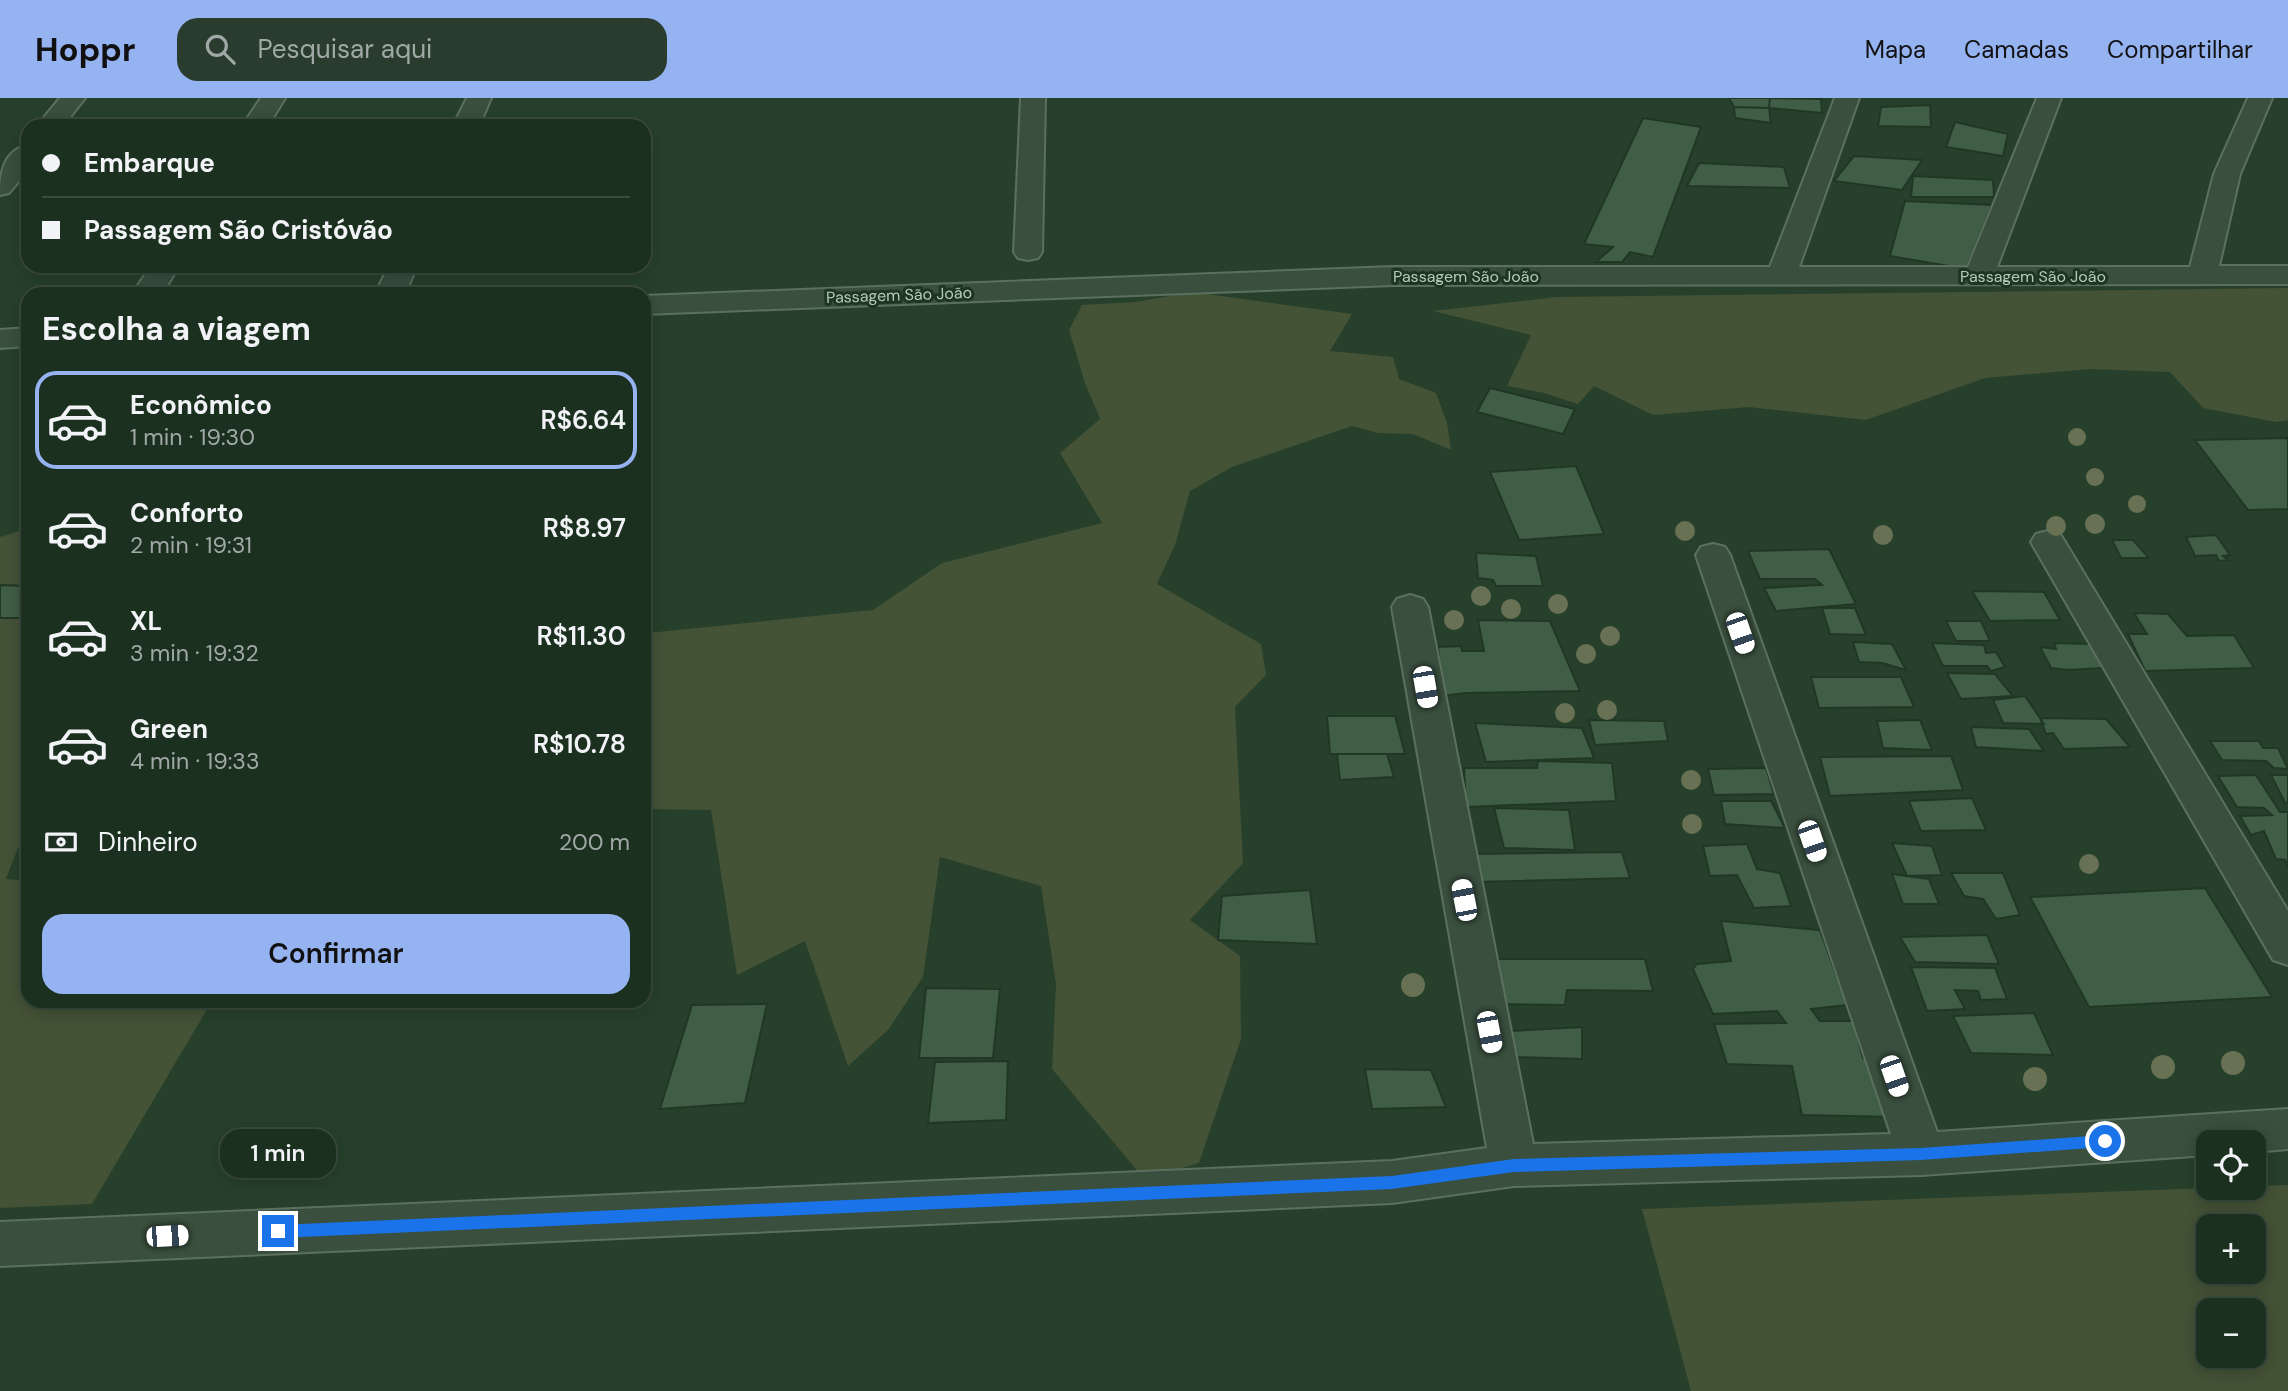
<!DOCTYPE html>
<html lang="pt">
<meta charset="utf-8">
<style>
body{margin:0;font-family:"DM Sans",sans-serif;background:#293c2d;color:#f1f3f6;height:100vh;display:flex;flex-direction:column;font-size:26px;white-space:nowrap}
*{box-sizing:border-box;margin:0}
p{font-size:23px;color:#a0a9a5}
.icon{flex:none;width:38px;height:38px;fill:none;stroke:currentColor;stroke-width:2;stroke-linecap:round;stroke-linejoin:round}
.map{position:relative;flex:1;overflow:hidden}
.details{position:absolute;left:21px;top:189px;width:630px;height:721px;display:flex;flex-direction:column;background:#1c3020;border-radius:21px;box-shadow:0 4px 18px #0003,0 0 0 2px #3a4b3e}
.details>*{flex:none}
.banner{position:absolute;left:21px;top:21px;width:630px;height:154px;border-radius:21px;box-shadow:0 4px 18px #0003,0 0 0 2px #3a4b3e;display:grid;align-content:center;height:154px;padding:0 21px;background:#1c3020}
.tools{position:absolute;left:2196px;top:1032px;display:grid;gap:14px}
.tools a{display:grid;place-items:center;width:70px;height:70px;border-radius:14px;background:#1c3020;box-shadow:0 4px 18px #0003,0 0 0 2px #3a4b3e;font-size:35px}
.end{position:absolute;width:32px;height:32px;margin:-16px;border:9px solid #1a73e8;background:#fff;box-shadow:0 0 0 4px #fff}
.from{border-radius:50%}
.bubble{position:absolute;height:49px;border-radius:21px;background:#1c3020;box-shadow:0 4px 18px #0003,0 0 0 2px #3a4b3e;font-size:23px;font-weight:600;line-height:49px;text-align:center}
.car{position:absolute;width:21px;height:42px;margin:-21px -10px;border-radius:9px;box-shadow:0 0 5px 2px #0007;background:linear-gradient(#fff 24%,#345 0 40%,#fff 0 76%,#345 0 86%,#fff 0)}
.banner b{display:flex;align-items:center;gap:24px;height:66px;font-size:26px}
.banner b+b{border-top:2px solid #3a4b3e}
.banner i{width:18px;height:18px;background:#f1f3f6}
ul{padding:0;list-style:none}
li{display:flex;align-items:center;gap:21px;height:98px;margin:0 14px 10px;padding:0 7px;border:4px solid transparent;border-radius:21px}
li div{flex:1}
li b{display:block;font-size:26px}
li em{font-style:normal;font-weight:600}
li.on{border-color:#95b2f1}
li>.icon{width:63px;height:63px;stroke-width:1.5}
h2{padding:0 21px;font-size:32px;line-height:84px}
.pay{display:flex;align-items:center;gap:18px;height:77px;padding:0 21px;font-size:26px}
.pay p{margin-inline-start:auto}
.action{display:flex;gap:14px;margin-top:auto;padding:14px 21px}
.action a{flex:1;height:80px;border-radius:21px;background:#95b2f1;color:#111;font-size:28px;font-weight:600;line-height:80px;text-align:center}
header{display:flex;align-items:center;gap:42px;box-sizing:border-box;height:98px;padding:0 35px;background:#95b2f1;color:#111}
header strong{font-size:33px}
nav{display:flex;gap:38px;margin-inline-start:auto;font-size:24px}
.search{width:490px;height:63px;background:#293c2d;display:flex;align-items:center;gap:18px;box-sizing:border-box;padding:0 24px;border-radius:21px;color:#a0a9a5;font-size:26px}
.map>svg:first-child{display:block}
.green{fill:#445236;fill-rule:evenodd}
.building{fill:#405d46;stroke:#213725;stroke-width:2}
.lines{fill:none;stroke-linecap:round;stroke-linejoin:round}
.minor-casing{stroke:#5b705f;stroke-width:4}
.minor{fill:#3a4f3e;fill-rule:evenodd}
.tree{fill:#697154}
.route{fill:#1a73e8}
.labels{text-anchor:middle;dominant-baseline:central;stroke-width:6;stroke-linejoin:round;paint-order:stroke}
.far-street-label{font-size:16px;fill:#b6cabb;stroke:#1e3523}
</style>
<header>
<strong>Hoppr</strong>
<div class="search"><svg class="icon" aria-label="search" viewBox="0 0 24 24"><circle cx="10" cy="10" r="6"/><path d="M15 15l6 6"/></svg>Pesquisar aqui</div>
<nav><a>Mapa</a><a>Camadas</a><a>Compartilhar</a></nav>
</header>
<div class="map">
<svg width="2288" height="1293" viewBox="0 0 2288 1293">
<rect width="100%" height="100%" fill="#26402b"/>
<!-- green -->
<path class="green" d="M2288,190V322L2276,324L2203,310L2170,274L2091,271L1985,280L1866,322L1749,309L1653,317L1594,288L1578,306L1544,295L1507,288L1531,237L1433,213L1557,199Z
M1192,194L1352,216L1330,253L1393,259L1399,281L1436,295L1447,325L1451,352L1413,336L1378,335L1352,328L1232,369L1190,393L1175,447L1157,486L1261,546L1266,577L1235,609L1243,765L1190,822L1240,858L1241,941L1199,1065L1145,1082L1052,971L1056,886L1041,788L940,759L923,879L888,932L848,968L805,843L737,877L711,712L644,711V554L648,535L873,512L942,465L1102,425L1060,355L1100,321L1085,285L1069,232L1082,207L1136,204Z
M28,430V724L6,781L28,783V903H212L92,1106L0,1110V439Z
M2288,1087V1293H1691L1642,1111L2208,1090H2254V1088ZM2208,1129H2254V1174H2208ZM2208,1213H2254V1258H2208Z"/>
<!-- building -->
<path class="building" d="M1729,0H1770L1769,10L1734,9Z
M1770,0L1821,1L1822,15L1769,10Z
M1930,7L1931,29L1878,28L1881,9Z
M1734,9L1769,10L1771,25L1735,20Z
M1643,20L1701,29L1653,159L1630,154L1622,164H1596L1613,149L1584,146Z
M1955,24L2008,36L2003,58L1946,49Z
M1854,58L1922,62L1902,92L1834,83Z
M1699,65L1784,69L1790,90L1687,88Z
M1913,78L1993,82L1994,99H1911Z
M1905,103L1992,107L1966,171L1890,158Z
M1490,290L1575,311L1563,336L1477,314Z
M2288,340V411L2248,412L2195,342Z
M1576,368L1604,436L1519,442L1490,374Z
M2216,437L2230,457L2223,458L2228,462L2219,463L2216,457L2195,458L2186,439Z
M2112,442H2133L2149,460H2121Z
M1829,451L1856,506L1776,513L1764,490L1822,487L1815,481H1760L1748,453Z
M1476,455L1536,458L1543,488H1496L1493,482L1478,480Z
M0,487L28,488V520H0Z
M1972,493L2044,494L2060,522L1990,523Z
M1822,510H1855L1866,537L1830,536Z
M2134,515L2168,516L2187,538L2234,537L2254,570L2145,573L2128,536H2147Z
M1478,522L1550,523L1580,593L1466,595L1442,598L1438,549L1461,548L1462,553H1484Z
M1946,523H1981L1990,543H1956Z
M1853,544L1892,546L1906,572L1882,565L1859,564Z
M1932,545L1984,547L1986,555L1996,554L2005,569L1991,573L1987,568H1943Z
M2054,545L2090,546L2120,569L2068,572L2051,570L2040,549L2056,551Z
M1947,575L1995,576L2013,598L1961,601Z
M1811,579H1901L1914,609L1819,610Z
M2025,598L2044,626L2003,625L1993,602Z
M1327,618H1395L1405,656H1330Z
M2040,620L2106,621L2130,649L2064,651L2053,635L2046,636Z
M1589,622L1664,623L1668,643L1595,647Z
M1920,622L1932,652L1883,650L1877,623Z
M1475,625L1582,630L1594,660L1486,664Z
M1971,629L2029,631L2044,653L1976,649Z
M2210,643H2259L2263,650H2278L2288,671L2274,670L2266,663L2222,662Z
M1337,656H1387L1394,679L1340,682Z
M1951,658L1963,692L1830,698L1820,659Z
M1538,663L1612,665L1616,703L1466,709L1464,670H1537Z
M1766,670L1774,696L1714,697L1708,671Z
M2256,677L2280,714H2288V769L2285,762L2276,761L2264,733L2251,737L2240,718L2272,717L2264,710L2237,709L2218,678Z
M2271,677H2288V705H2285Z
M1972,700L1986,732L1921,733L1909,703Z
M1721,703H1771L1785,730L1725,726Z
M1494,710L1569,712L1575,752L1504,750Z
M1892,745L1932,748L1942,777L1907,778Z
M1747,746L1757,771L1780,775L1791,808L1754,810L1737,777L1710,778L1703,748Z
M1622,754L1630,780L1475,784L1472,756Z
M1951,775H2003L2020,817L1996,821L1983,801L1964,798Z
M1892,776L1929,781L1939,806H1903Z
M2205,790L2272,899L2089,909L2030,799Z
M1310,792L1317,846L1218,842L1222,798Z
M1721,823L1820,832L1847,907L1811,911L1820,923H1853L1863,960L1884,967L1897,1019L1802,1017L1792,968L1727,966L1714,926L1786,925L1777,913L1713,916L1693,871L1697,866L1731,863Z
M1987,837L1999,866L1915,864L1900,839Z
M1485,861H1645L1653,893L1567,892L1565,907L1492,906Z
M1911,869L1995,870L2007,901L1981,902L1978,893L1955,892L1965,911L1927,913Z
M926,890L1000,891L993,960H919Z
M767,906L745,1005L660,1011L692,907Z
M2034,915L2053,957L1971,955L1953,918Z
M1582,929V961L1511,959V933Z
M1008,963L1006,1022L928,1025L935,964Z
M1365,971L1431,972L1446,1009L1372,1011Z"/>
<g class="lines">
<defs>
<path id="minor" d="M60,0H85L63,28H37Z
M261,0H285L268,28H242Z
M467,0H491L479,28H453Z
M1021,0H1045L1042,154L1038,160L1028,162L1018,160L1014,154Z
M1835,0H1859L1799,169H1968L2037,0H2061L1997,169H2190L2214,76L2248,0H2272L2240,76L2219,168H2288V186L1393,187L644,216V198L1393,169H1770Z
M28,47V72L9,95L0,97C0,75 3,53 28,47Z
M151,168H179L162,196H132Z
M389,168H417L405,196H375Z
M28,230V248L0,250V232Z
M2048,433L2060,436L2065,444L2288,813V867L2273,862L2031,444L2036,436Z
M1713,446L1725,449L1730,457L1937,1034L2288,1011V1051L2254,1054V1045H2208V1057L1921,1077L1514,1088L1392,1105L0,1168V1124L1392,1063L1487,1050L1392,509L1397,501L1410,497L1423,501L1428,509L1533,1046L1891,1036L1696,457L1701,449Z"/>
</defs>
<!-- minor casing -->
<use href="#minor" class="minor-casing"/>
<!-- minor -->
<use href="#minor" class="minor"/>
</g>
<!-- trees -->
<g class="tree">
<circle cx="2077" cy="339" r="9"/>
<circle cx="2095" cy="379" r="9"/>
<circle cx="2137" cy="406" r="9"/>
<circle cx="2095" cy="426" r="10"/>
<circle cx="2056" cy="428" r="10"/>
<circle cx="1685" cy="433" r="10"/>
<circle cx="1883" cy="437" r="10"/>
<circle cx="1481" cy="498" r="10"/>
<circle cx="1558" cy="506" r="10"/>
<circle cx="1511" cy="511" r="10"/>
<circle cx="1454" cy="522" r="10"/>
<circle cx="1610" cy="538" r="10"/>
<circle cx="1586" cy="556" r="10"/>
<circle cx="1607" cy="612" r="10"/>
<circle cx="1565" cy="615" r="10"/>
<circle cx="1691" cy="682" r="10"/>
<circle cx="1692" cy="726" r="10"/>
<circle cx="2089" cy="766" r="10"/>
<circle cx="1413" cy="887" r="12"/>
<circle cx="2233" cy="965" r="12"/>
<circle cx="2163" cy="969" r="12"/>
<circle cx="2035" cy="981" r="12"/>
</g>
<!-- route -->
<path class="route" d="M2105,1037L2111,1043L2105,1049L1921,1062L1514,1074L1392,1091L278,1140L271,1133L278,1127L1392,1078L1514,1061L1921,1050Z"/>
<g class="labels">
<!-- far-street labels -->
<g class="far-street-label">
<text x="1466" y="178">Passagem São João</text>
<text x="2033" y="178">Passagem São João</text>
<text transform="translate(899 197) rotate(-2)">Passagem São João</text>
</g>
</g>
</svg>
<div class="tools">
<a><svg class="icon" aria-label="locate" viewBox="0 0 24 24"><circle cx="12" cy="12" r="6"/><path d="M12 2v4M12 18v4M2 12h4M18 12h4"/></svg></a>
<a>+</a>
<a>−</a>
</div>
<i class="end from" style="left:2105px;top:1043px"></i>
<i class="end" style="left:278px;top:1133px"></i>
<div class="bubble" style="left:220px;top:1031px;width:116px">1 min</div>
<i class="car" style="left:1740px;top:535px;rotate:161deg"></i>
<i class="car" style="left:1425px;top:589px;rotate:170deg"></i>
<i class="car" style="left:1812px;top:743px;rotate:161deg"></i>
<i class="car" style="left:1464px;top:802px;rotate:349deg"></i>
<i class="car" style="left:1489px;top:934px;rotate:169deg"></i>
<i class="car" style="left:1894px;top:978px;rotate:161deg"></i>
<i class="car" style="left:167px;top:1138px;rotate:87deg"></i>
<div class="banner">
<b><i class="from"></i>Embarque</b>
<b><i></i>Passagem São Cristóvão</b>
</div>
<section class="details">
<h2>Escolha a viagem</h2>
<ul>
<li class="on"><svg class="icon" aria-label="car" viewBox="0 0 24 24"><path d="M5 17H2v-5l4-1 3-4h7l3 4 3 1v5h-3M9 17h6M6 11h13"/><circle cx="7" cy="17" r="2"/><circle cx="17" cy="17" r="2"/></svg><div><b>Econômico</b><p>1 min · 19:30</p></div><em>R$6.64</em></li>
<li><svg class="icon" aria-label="car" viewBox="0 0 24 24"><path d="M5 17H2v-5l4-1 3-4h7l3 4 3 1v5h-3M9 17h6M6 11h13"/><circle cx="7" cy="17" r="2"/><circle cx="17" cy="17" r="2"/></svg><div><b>Conforto</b><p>2 min · 19:31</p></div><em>R$8.97</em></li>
<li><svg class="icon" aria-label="car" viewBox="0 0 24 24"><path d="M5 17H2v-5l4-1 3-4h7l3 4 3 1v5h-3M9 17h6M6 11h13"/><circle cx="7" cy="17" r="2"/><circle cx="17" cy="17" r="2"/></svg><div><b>XL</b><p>3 min · 19:32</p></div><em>R$11.30</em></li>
<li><svg class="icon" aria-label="car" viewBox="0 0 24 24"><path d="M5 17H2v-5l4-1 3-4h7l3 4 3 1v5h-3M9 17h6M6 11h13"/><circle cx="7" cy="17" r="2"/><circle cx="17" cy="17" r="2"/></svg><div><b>Green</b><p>4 min · 19:33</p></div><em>R$10.78</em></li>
</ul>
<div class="pay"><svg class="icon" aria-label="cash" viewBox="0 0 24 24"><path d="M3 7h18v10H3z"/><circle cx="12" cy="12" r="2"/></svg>Dinheiro<p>200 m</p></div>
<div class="action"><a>Confirmar</a></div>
</section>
</div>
